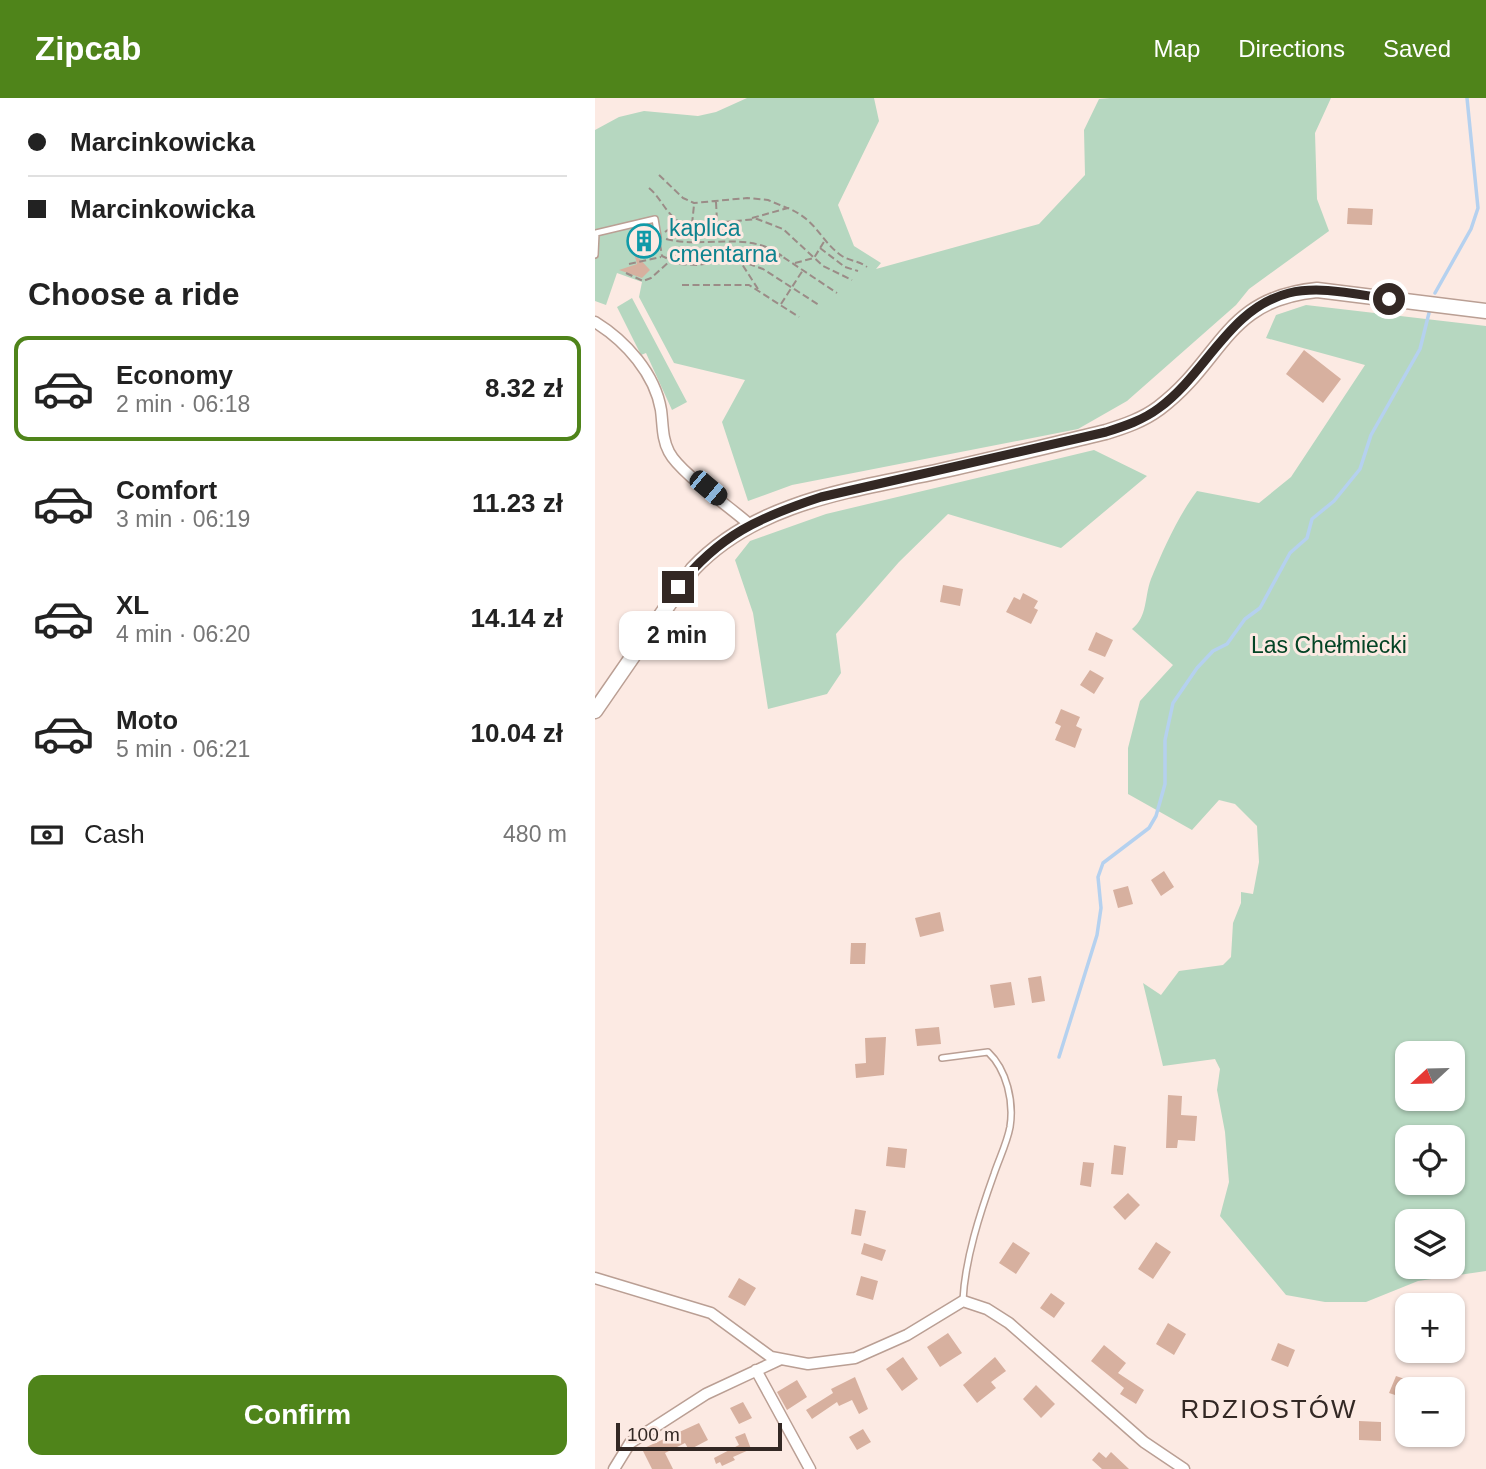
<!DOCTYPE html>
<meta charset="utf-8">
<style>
body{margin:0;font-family:Helvetica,sans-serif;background:#f6f6f6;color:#222;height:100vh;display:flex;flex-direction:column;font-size:26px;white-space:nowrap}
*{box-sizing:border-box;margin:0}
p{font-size:23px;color:#767676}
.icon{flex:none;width:38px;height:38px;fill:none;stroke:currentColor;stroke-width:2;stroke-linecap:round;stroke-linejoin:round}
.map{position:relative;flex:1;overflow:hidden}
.sheet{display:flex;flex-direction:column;background:#fff;width:595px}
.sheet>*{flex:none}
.guide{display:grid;align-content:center;height:154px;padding:0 28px;background:#fff}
.needle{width:46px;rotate:248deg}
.tools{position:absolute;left:800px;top:943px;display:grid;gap:14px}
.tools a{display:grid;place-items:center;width:70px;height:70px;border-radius:14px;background:#fff;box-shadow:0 2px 5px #0004;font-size:35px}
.scale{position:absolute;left:21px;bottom:18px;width:166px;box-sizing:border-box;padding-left:7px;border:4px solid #332824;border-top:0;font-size:19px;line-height:24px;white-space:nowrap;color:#332824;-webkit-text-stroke:5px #fceae3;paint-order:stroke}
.end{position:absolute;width:32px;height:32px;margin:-16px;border:9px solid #332824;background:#fff;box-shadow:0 0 0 4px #fff}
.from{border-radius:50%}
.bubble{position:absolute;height:49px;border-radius:14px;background:#fff;box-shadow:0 2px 5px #0004;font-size:23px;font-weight:600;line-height:49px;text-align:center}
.car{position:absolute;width:21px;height:42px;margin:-21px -10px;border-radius:9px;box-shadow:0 0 5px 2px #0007;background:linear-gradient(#222 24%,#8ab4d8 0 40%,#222 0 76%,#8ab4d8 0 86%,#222 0)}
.guide b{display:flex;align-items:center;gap:24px;height:66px;font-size:26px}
.guide b+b{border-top:2px solid #e0e0e0}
.guide i{width:18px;height:18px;background:#222}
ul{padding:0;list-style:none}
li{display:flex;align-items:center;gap:21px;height:105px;margin:0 14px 10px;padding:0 14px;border:4px solid transparent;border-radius:14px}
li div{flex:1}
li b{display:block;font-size:26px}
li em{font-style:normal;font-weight:600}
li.current{border-color:#4f841a}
li>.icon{width:63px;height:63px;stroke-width:1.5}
h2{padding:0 28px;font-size:32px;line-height:84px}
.pay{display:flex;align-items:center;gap:18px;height:77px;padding:0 28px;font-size:26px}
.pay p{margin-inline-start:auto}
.action{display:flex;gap:14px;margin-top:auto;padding:14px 28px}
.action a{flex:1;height:80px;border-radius:14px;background:#4f841a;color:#fff;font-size:28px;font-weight:600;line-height:80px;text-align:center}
header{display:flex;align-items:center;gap:42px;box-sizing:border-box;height:98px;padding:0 35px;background:#4f841a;color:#fff}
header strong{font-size:33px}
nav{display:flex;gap:38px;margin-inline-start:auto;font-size:24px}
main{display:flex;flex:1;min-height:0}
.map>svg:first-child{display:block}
.green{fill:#b6d7c0;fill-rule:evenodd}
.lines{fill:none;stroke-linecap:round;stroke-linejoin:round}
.stream{stroke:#b5d1ef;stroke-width:3.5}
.building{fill:#d7b09f}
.service-casing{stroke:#ba9f94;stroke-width:8}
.minor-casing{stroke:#ba9f94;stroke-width:13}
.tertiary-casing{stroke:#ba9f94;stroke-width:17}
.path{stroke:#9b8c87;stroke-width:2;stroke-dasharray:7 3.5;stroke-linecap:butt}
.service{stroke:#fff;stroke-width:5}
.minor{stroke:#fff;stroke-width:10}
.tertiary{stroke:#fff;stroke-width:14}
.route{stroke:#332824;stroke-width:9}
.labels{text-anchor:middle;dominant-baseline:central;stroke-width:6;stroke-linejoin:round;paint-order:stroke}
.culture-label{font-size:23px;fill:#0d838f;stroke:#fceae3;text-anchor:start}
.park-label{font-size:23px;fill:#044425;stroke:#fceae3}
.quarter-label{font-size:26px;letter-spacing:2px;fill:#332824;stroke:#fceae3}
</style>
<header>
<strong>Zipcab</strong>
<nav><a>Map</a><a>Directions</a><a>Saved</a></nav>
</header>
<main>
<section class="sheet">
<div class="guide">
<b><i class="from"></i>Marcinkowicka</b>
<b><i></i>Marcinkowicka</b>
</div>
<h2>Choose a ride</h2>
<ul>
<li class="current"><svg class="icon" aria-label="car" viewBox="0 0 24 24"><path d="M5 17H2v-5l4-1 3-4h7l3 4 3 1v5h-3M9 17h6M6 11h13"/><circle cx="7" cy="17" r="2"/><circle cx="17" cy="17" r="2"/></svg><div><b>Economy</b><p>2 min · 06:18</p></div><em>8.32 zł</em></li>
<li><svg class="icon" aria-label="car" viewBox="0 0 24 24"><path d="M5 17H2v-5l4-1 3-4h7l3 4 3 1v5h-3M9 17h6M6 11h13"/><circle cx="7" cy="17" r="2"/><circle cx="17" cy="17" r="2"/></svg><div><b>Comfort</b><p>3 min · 06:19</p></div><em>11.23 zł</em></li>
<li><svg class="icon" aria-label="car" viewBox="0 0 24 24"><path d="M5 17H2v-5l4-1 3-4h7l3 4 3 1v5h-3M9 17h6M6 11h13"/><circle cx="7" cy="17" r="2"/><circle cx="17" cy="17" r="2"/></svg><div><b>XL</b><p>4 min · 06:20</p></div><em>14.14 zł</em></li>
<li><svg class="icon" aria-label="car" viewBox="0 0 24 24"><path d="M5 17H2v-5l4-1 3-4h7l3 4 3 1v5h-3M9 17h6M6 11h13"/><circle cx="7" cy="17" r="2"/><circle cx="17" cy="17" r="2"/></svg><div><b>Moto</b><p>5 min · 06:21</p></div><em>10.04 zł</em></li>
</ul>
<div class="pay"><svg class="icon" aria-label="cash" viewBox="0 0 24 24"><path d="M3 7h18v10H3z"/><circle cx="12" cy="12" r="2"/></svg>Cash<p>480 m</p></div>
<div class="action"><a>Confirm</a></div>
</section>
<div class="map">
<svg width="891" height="1371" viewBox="0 0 891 1371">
<rect width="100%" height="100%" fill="#fceae3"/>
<!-- green -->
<path class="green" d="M152,0H279L284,23L243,107L259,148L286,165L281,171L444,126L490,77L489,32L504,1L515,0H736L720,35L722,101L734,133L654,191L641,207L532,303L483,331L197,387L153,403L127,324L150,282L79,265L44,199L47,184L22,175L11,207L0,203V32L24,19L49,13L103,18L121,14Z
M37,200L92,304L77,312L51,255L46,257L22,209Z
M711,207L891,228V1173L823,1183L771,1204H730L691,1197L625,1118L634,1084L630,1034L622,992L625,971L620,961L568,968L548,885L566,897L584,873L628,867L636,859L638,825L646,805V794L658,796L664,764L662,728L640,706L624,702L597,732L533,696V650L545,603L578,567L537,531C553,518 549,500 556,481C568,452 583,418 602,393L664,405L696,379L770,267L671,240L681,217ZM812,956H858V1001H812ZM812,1040H858V1085H812ZM812,1124H858V1169H812Z
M499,352L552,378L466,450L353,416L304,464L241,536L246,575L232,596L173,611L158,515L140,462L155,443L231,416Z"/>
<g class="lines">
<!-- stream -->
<path class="stream" d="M840,195L876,131L883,110L872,0
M464,959L502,837L506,810L503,779L508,765L554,730L561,718L570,686V642L578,605L602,570L618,553L632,546L650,521L665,510L695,455L712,440L717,421L739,403L765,371L776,337L825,251L834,215"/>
</g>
<!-- building -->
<path class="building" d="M753,110L778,111L777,127L752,126Z
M49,131L51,136L57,134L62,146L54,148L55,153L41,157L55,172L47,180L24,172L42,166L35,140L40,139L39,134Z
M709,252L746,281L728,305L691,276Z
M348,487L368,491L365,508L345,504Z
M428,495L443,503L439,510L443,512L436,526L411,514L419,499L425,502Z
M501,534L518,542L510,559L493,552Z
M495,572L509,580L499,596L485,587Z
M466,611L485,619L481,628L487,631L480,650L460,642L466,628L460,625Z
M569,773L579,789L566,798L556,782Z
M533,788L538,806L523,810L518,792Z
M345,814L349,833L325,839L320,820Z
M256,845H271L270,866H255Z
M446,878L450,903L437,905L433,880Z
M416,884L420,907L399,910L395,887Z
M344,929L346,946L322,948L320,931Z
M291,939L289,977L261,980L260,966L271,965L270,940Z
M573,997L587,998L586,1017L602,1018L600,1043L583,1042L582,1050H571Z
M519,1047L531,1049L528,1077L516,1076Z
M293,1049L312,1051L310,1070L291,1068Z
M488,1064L499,1065L496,1089L485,1087Z
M533,1095L545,1107L530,1122L518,1109Z
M260,1111L271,1113L266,1138L256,1136Z
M418,1144L435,1155L421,1176L404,1165Z
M561,1144L576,1154L558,1181L543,1171Z
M269,1145L291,1152L287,1163L266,1156Z
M266,1178L283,1183L278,1202L261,1197Z
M144,1180L161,1190L150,1208L133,1199Z
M456,1195L470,1205L459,1220L445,1210Z
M573,1225L591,1236L579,1257L561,1246Z
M353,1235L367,1255L345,1269L332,1249Z
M683,1245L700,1252L693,1269L676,1262Z
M509,1247L531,1265L523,1275L549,1292L541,1306L525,1296L529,1290L496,1263Z
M308,1259L323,1281L307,1293L291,1271Z
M400,1259L411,1273L396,1284L401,1290L382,1305L368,1287Z
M801,1278L836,1290V1292H812V1301L794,1295Z
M260,1279L273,1311L264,1316L257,1302L244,1308L242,1304L217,1321L211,1312L238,1295L236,1291Z
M202,1282L212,1299L192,1312L182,1294Z
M441,1287L460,1306L446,1320L428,1301Z
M148,1304L157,1320L144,1326L135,1310Z
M764,1323L786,1324V1343L764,1342Z
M104,1325L113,1342L94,1352L90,1345L70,1355L78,1371H57L47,1351Z
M268,1331L276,1344L262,1352L254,1339Z
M150,1335L156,1351L138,1359L140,1362L127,1368L125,1364L121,1366L119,1360L144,1347L140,1339Z
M504,1354L511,1360L516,1354L534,1371H507L497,1362Z"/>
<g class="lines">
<defs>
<path id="service" d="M0,157L1,135L60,121L63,139
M347,960L393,954C412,972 419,1004 415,1029C412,1045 404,1061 399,1076C385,1115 370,1161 368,1202"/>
<path id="minor" d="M0,224C31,243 60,276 66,312C68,327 67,341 74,354C85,375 134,408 154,426
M0,1180L116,1215L176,1259L213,1266L260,1260L312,1237L368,1203L392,1211L414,1225L549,1344L589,1371
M161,1272L215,1371
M19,1371L35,1345L111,1296L186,1261"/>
<path id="tertiary" d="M0,613L98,471C162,403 258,392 345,373C400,361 456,347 511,334C530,328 548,322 564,310C628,262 629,201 722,192L891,213"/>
</defs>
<!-- service casing -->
<use href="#service" class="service-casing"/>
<!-- minor casing -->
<use href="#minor" class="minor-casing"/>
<!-- tertiary casing -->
<use href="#tertiary" class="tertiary-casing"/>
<!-- path -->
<path class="path" d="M64,77L88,100L99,105L152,100L173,102L192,110
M54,90C66,100 70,114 83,123
M121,104L122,123
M157,120L193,110C223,123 225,143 247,158C255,163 264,163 272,169
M97,126L99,107
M70,134L84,124L97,127L162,121L188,131L228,168L257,182
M71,141C110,151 153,132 187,158
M65,146L67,158L84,166L102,167L175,157L188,159L242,195
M225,150L250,169L263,173
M200,165L219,160L230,142
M34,166L66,159
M31,175L48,183L56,180L75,163
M87,187H154L204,219
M163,191L145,163L168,171L224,207
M186,206L208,172"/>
<!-- service -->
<use href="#service" class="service"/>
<!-- minor -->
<use href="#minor" class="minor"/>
<!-- tertiary -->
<use href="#tertiary" class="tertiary"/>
</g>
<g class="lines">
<!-- route -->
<path class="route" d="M83,489C124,437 165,419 226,399L511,334C530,328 548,322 564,310C611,276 634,210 694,195C726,187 763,197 794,201"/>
</g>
<!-- icons -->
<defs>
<symbol id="building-ring" viewBox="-11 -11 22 22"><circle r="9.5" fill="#fceae3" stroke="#0f9aa8" stroke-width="1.5"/><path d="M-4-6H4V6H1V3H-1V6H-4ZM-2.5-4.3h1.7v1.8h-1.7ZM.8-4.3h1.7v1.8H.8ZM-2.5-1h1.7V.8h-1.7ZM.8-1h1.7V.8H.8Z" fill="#0f9aa8"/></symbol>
</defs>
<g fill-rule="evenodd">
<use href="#building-ring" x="30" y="124" width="38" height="38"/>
</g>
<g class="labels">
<!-- culture labels -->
<g class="culture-label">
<text x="74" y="130">kaplica<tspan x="74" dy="26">cmentarna</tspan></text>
</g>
<!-- park labels -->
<g class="park-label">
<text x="734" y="547">Las Chełmiecki</text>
</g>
<!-- quarter labels -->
<g class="quarter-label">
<text x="674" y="1311">RDZIOSTÓW</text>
</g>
</g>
</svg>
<div class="tools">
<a><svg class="needle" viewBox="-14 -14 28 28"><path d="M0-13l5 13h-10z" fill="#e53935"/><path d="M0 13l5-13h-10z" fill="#767676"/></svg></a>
<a><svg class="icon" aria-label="locate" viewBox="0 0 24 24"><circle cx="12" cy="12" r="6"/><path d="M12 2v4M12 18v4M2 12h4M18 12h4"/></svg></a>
<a><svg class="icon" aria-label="layers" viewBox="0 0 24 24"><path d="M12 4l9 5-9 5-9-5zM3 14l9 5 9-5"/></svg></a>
<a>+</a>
<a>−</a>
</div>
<div class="scale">100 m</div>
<i class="end from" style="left:794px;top:201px"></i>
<i class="end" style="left:83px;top:489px"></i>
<div class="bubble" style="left:24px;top:513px;width:116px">2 min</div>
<i class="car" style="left:113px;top:390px;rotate:130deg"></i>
</div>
</main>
